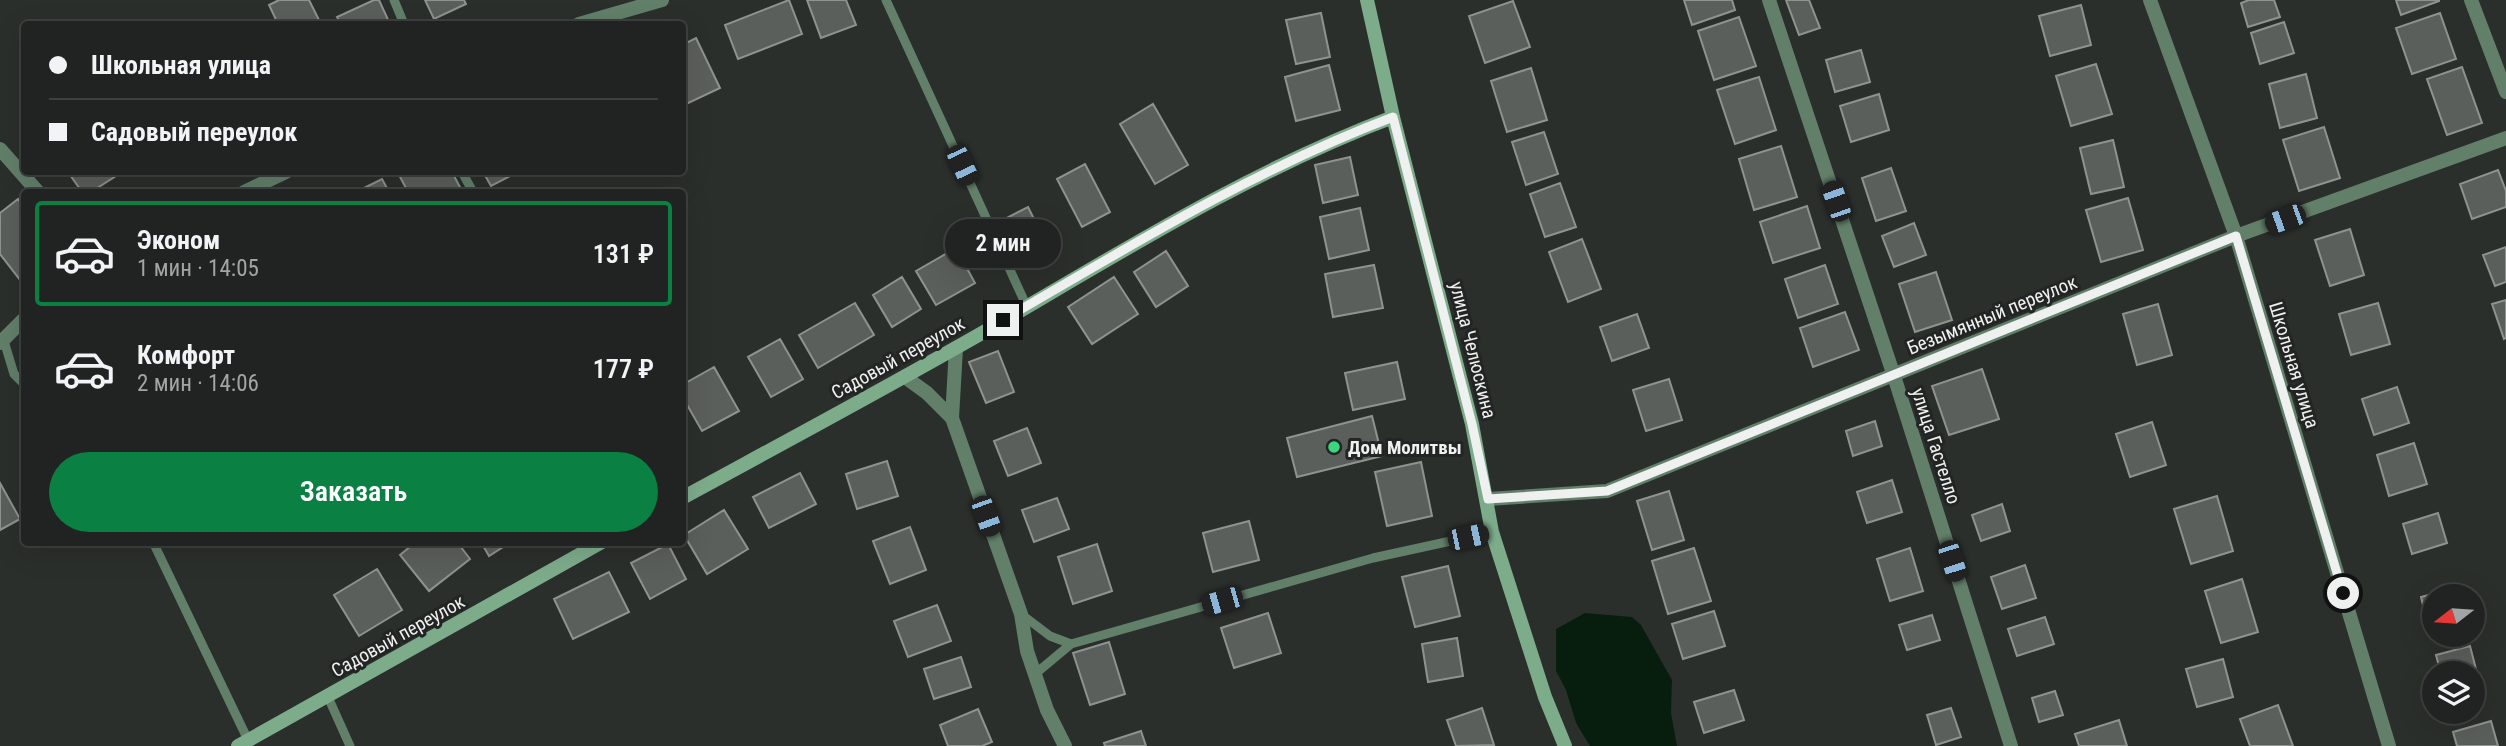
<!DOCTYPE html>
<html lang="ru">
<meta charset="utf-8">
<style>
body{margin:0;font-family:"Roboto Condensed",sans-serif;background:#282b2a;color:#f1f3f6;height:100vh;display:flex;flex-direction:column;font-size:26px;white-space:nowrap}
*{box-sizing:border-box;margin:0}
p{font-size:23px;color:#a2a4a5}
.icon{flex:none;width:38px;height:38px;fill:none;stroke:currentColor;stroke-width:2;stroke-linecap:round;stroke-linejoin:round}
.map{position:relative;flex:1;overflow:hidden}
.drawer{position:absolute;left:21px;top:189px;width:665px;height:357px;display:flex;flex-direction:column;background:#202321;border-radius:7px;box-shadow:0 7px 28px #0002,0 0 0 2px #3d403f}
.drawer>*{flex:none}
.banner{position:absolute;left:21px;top:21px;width:665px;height:154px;border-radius:7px;box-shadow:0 7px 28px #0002,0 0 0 2px #3d403f;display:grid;align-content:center;height:154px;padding:0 28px;background:#202321}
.needle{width:46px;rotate:253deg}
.tools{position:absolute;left:2422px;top:584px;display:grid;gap:14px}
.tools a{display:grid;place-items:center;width:63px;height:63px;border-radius:50%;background:#202321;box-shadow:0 7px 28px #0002,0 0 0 2px #3d403f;font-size:35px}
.end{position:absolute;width:32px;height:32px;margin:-16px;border:9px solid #eff1f0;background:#111;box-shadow:0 0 0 4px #111}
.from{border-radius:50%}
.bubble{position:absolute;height:49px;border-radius:24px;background:#202321;box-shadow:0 7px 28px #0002,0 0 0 2px #3d403f;font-size:23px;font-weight:600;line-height:49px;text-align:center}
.car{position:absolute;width:21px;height:42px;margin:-21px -10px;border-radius:9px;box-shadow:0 0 5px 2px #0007;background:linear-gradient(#222 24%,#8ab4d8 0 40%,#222 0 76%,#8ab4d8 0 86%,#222 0)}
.banner b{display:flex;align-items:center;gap:24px;height:66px;font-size:26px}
.banner b+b{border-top:2px solid #3d403f}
.banner i{width:18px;height:18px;background:#f1f3f6}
ul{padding:12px 0 0;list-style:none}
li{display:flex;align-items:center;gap:21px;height:105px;margin:0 14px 10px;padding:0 14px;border:4px solid transparent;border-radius:7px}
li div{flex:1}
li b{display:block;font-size:26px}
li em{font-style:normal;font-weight:600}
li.selected{border-color:#0b8043}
li>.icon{width:63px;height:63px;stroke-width:1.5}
.cta{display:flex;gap:14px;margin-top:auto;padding:14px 28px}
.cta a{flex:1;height:80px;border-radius:42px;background:#0b8043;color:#fff;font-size:28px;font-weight:600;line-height:80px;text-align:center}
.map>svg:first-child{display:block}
.water{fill:#071e0f}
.building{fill:#5b5f5c;stroke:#8e938f;stroke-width:2}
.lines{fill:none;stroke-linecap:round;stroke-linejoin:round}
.lane{stroke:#627f6a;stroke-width:9}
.street{stroke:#627f6a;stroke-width:14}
.secondary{stroke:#7dac8b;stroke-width:14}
.route{stroke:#eff1f0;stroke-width:9}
.poi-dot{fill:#3ad77f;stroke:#222523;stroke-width:2.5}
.labels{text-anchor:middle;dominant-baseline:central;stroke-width:6;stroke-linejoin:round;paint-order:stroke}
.street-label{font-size:19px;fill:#eff1f0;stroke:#222523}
.poi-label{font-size:19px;font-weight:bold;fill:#eff1f0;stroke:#222523;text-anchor:start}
</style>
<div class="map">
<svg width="2506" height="746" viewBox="0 0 2506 746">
<rect width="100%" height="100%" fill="#2b2f2c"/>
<!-- water -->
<path class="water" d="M1585,613L1632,617L1641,625L1672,680L1671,713L1677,746H1590L1576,723L1566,690L1556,671V629Z"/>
<!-- building -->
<path class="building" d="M279,0H309L321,24H278L269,5Z
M374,0H379L390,24H341L337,17Z
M425,0H464L466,4L434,19Z
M789,0L802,34L738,59L725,25Z
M807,0H846L856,25L821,38Z
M1684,0H1732L1735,10L1692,25Z
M1786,0H1809L1820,28L1799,35Z
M2249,0H2274L2280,17L2248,27L2241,3Z
M2396,0H2439V1L2401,15Z
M1513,1L1530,47L1485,63L1469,16Z
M2081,5L2091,45L2050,56L2039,16Z
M1321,13L1330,57L1296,64L1286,20Z
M2440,13L2456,59L2412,74L2396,28Z
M1739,17L1756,66L1714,80L1698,31Z
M2284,22L2294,53L2260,64L2251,33Z
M696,38L720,88L682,106V45Z
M1861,50L1870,82L1835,92L1826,60Z
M2096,64L2112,114L2071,126L2056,76Z
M1329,65L1340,110L1296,121L1285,77Z
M2462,67L2482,123L2447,135L2427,79Z
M1531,68L1547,120L1507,132L1491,81Z
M2306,74L2317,118L2280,128L2269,84Z
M1759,77L1776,130L1735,144L1717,90Z
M1879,94L1889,130L1851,142L1840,106Z
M1153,104L1188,165L1155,184L1120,124Z
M2324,127L2340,178L2299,191L2283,140Z
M1544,132L1558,174L1526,185L1512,142Z
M2113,140L2124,187L2091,194L2080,148Z
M1781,146L1797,197L1754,210L1739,159Z
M1350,157L1358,195L1323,203L1315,165Z
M1085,164L1110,212L1082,227L1057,179Z
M1891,168L1906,211L1876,221L1862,178Z
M2498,170L2506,191V207L2472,219L2460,184Z
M68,172H113L116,176L91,192H82Z
M401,172H452L462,191L408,192L398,173Z
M483,172H518L491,186Z
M382,179L389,192H356Z
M1560,183L1576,227L1545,237L1530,194Z
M2128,198L2143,250L2101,262L2086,210Z
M18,199L24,208V285L0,254V213Z
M1807,206L1820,248L1773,263L1760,222Z
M1028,207L1045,241L1017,256L999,222Z
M1360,208L1369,250L1329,259L1320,217Z
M1914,223L1926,255L1894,267L1882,236Z
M2350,229L2364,275L2330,286L2315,240Z
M1582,239L1601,289L1568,302L1549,252Z
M2506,247V282L2495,286L2483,255Z
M956,248L975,283L936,305L916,271Z
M1166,251L1188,286L1156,307L1134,272Z
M1374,265L1383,308L1333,317L1325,274Z
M1825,265L1838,304L1798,318L1785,279Z
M1936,272L1952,320L1915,332L1899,284Z
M902,277L921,309L892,327L873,295Z
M1114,277L1138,314L1092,344L1068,307Z
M2506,300V338L2504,339L2492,304Z
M855,303L874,335L818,368L799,335Z
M2378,303L2390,344L2351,355L2339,314Z
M2158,304L2172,355L2137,365L2123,314Z
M1845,312L1859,350L1813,367L1800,328Z
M1637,314L1649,348L1612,361L1600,327Z
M780,339L803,379L771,397L748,357Z
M998,351L1014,392L986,403L969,362Z
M1397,362L1405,399L1353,410L1345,373Z
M714,367L739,411L702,431L682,396V385Z
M1982,369L1999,419L1949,435L1932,386Z
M1669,379L1682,420L1646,431L1633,390Z
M2397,387L2409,423L2374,435L2362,399Z
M1372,416L1382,456L1297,477L1287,438Z
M1875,421L1882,446L1853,456L1846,431Z
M2152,422L2166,465L2130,477L2116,434Z
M1027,428L1041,463L1008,476L994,441Z
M2414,443L2427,484L2389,496L2377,455Z
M887,461L898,496L857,509L846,474Z
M1421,462L1432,516L1387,526L1375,472Z
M800,473L816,504L769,528L753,497Z
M1892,480L1902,512L1867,523L1857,492Z
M0,483L20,519L0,530Z
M1669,491L1684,540L1652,550L1637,501Z
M2217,496L2233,551L2191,564L2174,509Z
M1057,498L1069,529L1034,542L1022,510Z
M2002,504L2010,531L1981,541L1972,515Z
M724,510L748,549L707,574L684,535Z
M2438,513L2447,543L2412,554L2403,524Z
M1249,521L1259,560L1213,572L1203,533Z
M910,527L926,570L890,584L873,541Z
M416,542H457L470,559L429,591L400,555Z
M481,542H511L489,556Z
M668,544L686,579L650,599L631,563Z
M1097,544L1112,591L1073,604L1058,557Z
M1694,548L1711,601L1668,614L1652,561Z
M1910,548L1923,591L1890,601L1877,559Z
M2025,565L2036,598L2002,609L1991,577Z
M1448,566L1460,616L1415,627L1402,577Z
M377,569L402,610L359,636L334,595Z
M609,572L629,612L573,639L554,599Z
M2242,579L2258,632L2221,643L2205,591Z
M2460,587L2463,597H2434V624L2428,626L2421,597Z
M937,605L951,641L908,657L894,621Z
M1714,611L1725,646L1683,659L1672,624Z
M1268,613L1281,653L1234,668L1221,628Z
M1932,615L1940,640L1907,650L1899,625Z
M2045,617L2054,644L2017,656L2008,629Z
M1457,638L1463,676L1428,682L1422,644Z
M1109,642L1125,694L1090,705L1073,653Z
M2470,646L2477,673L2441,674L2436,655Z
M961,657L971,687L934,699L924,669Z
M2223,659L2233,697L2197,707L2186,669Z
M1734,690L1744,720L1704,733L1694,702Z
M2055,691L2063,715L2039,722L2032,698Z
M2278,705L2293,746H2250L2240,719Z
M1482,708L1494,745L1456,746L1447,720Z
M1951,708L1961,737L1936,745L1927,715Z
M978,709L992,742L982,746H948L940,725Z
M2119,720L2127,746H2079L2075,734Z
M2491,721L2498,746H2457L2453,732Z
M1141,731L1146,746H1105L1104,743Z"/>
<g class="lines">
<!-- lane -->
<path class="lane" d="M394,0L404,24
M886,0L1027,307
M462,172L473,192
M4,341L14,374L24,384
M153,542L248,740
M1021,614L1050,636L1071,644L1373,558L1492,532
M1035,674L1071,644
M328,697L350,746"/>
<!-- street -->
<path class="street" d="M1769,0L1894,376L2011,746
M2150,0L2236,236L2389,746
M2471,0L2506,92
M579,24L662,0
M0,149L38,192
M244,192L286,172
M0,343L24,319
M905,377L927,393L952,418L1021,614L1027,651L1047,710L1065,746
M952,418L956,348
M1488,499L1607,491L2236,236L2506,138"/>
<!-- secondary -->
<path class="secondary" d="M1367,0L1393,117L1472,424L1492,532L1545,697L1565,746
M682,498C785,442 888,387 989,329C1121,252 1250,171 1393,117
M238,746L602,542"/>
</g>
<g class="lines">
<!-- route -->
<path class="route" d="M1003,320C1130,246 1256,169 1393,117L1472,424L1488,499L1607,491L2236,236L2343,593"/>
</g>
<!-- markers -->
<circle class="poi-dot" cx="1334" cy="447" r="7"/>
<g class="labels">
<!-- street labels -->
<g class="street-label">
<text transform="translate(1992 315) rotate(-22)">Безымянный переулок</text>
<text transform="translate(1473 350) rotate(76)">улица Челюскина</text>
<text transform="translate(898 358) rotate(-29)">Садовый переулок</text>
<text transform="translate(2294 365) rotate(73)">Школьная улица</text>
<text transform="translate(1936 446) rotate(72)">улица Гастелло</text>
<text transform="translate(398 636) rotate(-29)">Садовый переулок</text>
</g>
<!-- poi labels -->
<g class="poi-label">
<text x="1348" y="447">Дом Молитвы</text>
</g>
</g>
</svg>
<div class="tools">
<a><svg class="needle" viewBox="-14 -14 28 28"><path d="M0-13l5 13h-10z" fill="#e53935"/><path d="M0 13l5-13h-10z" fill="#a2a4a5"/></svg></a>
<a><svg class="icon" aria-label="layers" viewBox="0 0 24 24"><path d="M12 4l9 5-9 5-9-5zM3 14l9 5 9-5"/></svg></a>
</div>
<i class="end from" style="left:2343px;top:593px"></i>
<i class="end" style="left:1003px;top:320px"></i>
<div class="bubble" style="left:945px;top:219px;width:116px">2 мин</div>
<i class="car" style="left:962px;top:165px;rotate:155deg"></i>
<i class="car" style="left:1836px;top:201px;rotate:341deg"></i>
<i class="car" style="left:2285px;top:219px;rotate:250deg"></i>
<i class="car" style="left:986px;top:516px;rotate:160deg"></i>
<i class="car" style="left:1468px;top:537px;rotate:78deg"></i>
<i class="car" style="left:1952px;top:561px;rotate:162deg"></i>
<i class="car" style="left:1222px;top:601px;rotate:254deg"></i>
<div class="banner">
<b><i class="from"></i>Школьная улица</b>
<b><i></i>Садовый переулок</b>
</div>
<section class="drawer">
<ul>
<li class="selected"><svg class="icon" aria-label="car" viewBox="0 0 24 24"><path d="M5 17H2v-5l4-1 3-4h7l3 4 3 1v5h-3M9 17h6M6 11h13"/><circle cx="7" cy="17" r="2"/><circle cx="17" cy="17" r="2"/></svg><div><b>Эконом</b><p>1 мин · 14:05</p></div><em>131 ₽</em></li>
<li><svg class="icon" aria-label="car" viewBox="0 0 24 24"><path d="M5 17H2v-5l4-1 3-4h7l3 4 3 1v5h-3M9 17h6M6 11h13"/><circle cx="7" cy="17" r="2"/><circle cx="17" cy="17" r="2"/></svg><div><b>Комфорт</b><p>2 мин · 14:06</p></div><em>177 ₽</em></li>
</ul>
<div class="cta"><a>Заказать</a></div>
</section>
</div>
